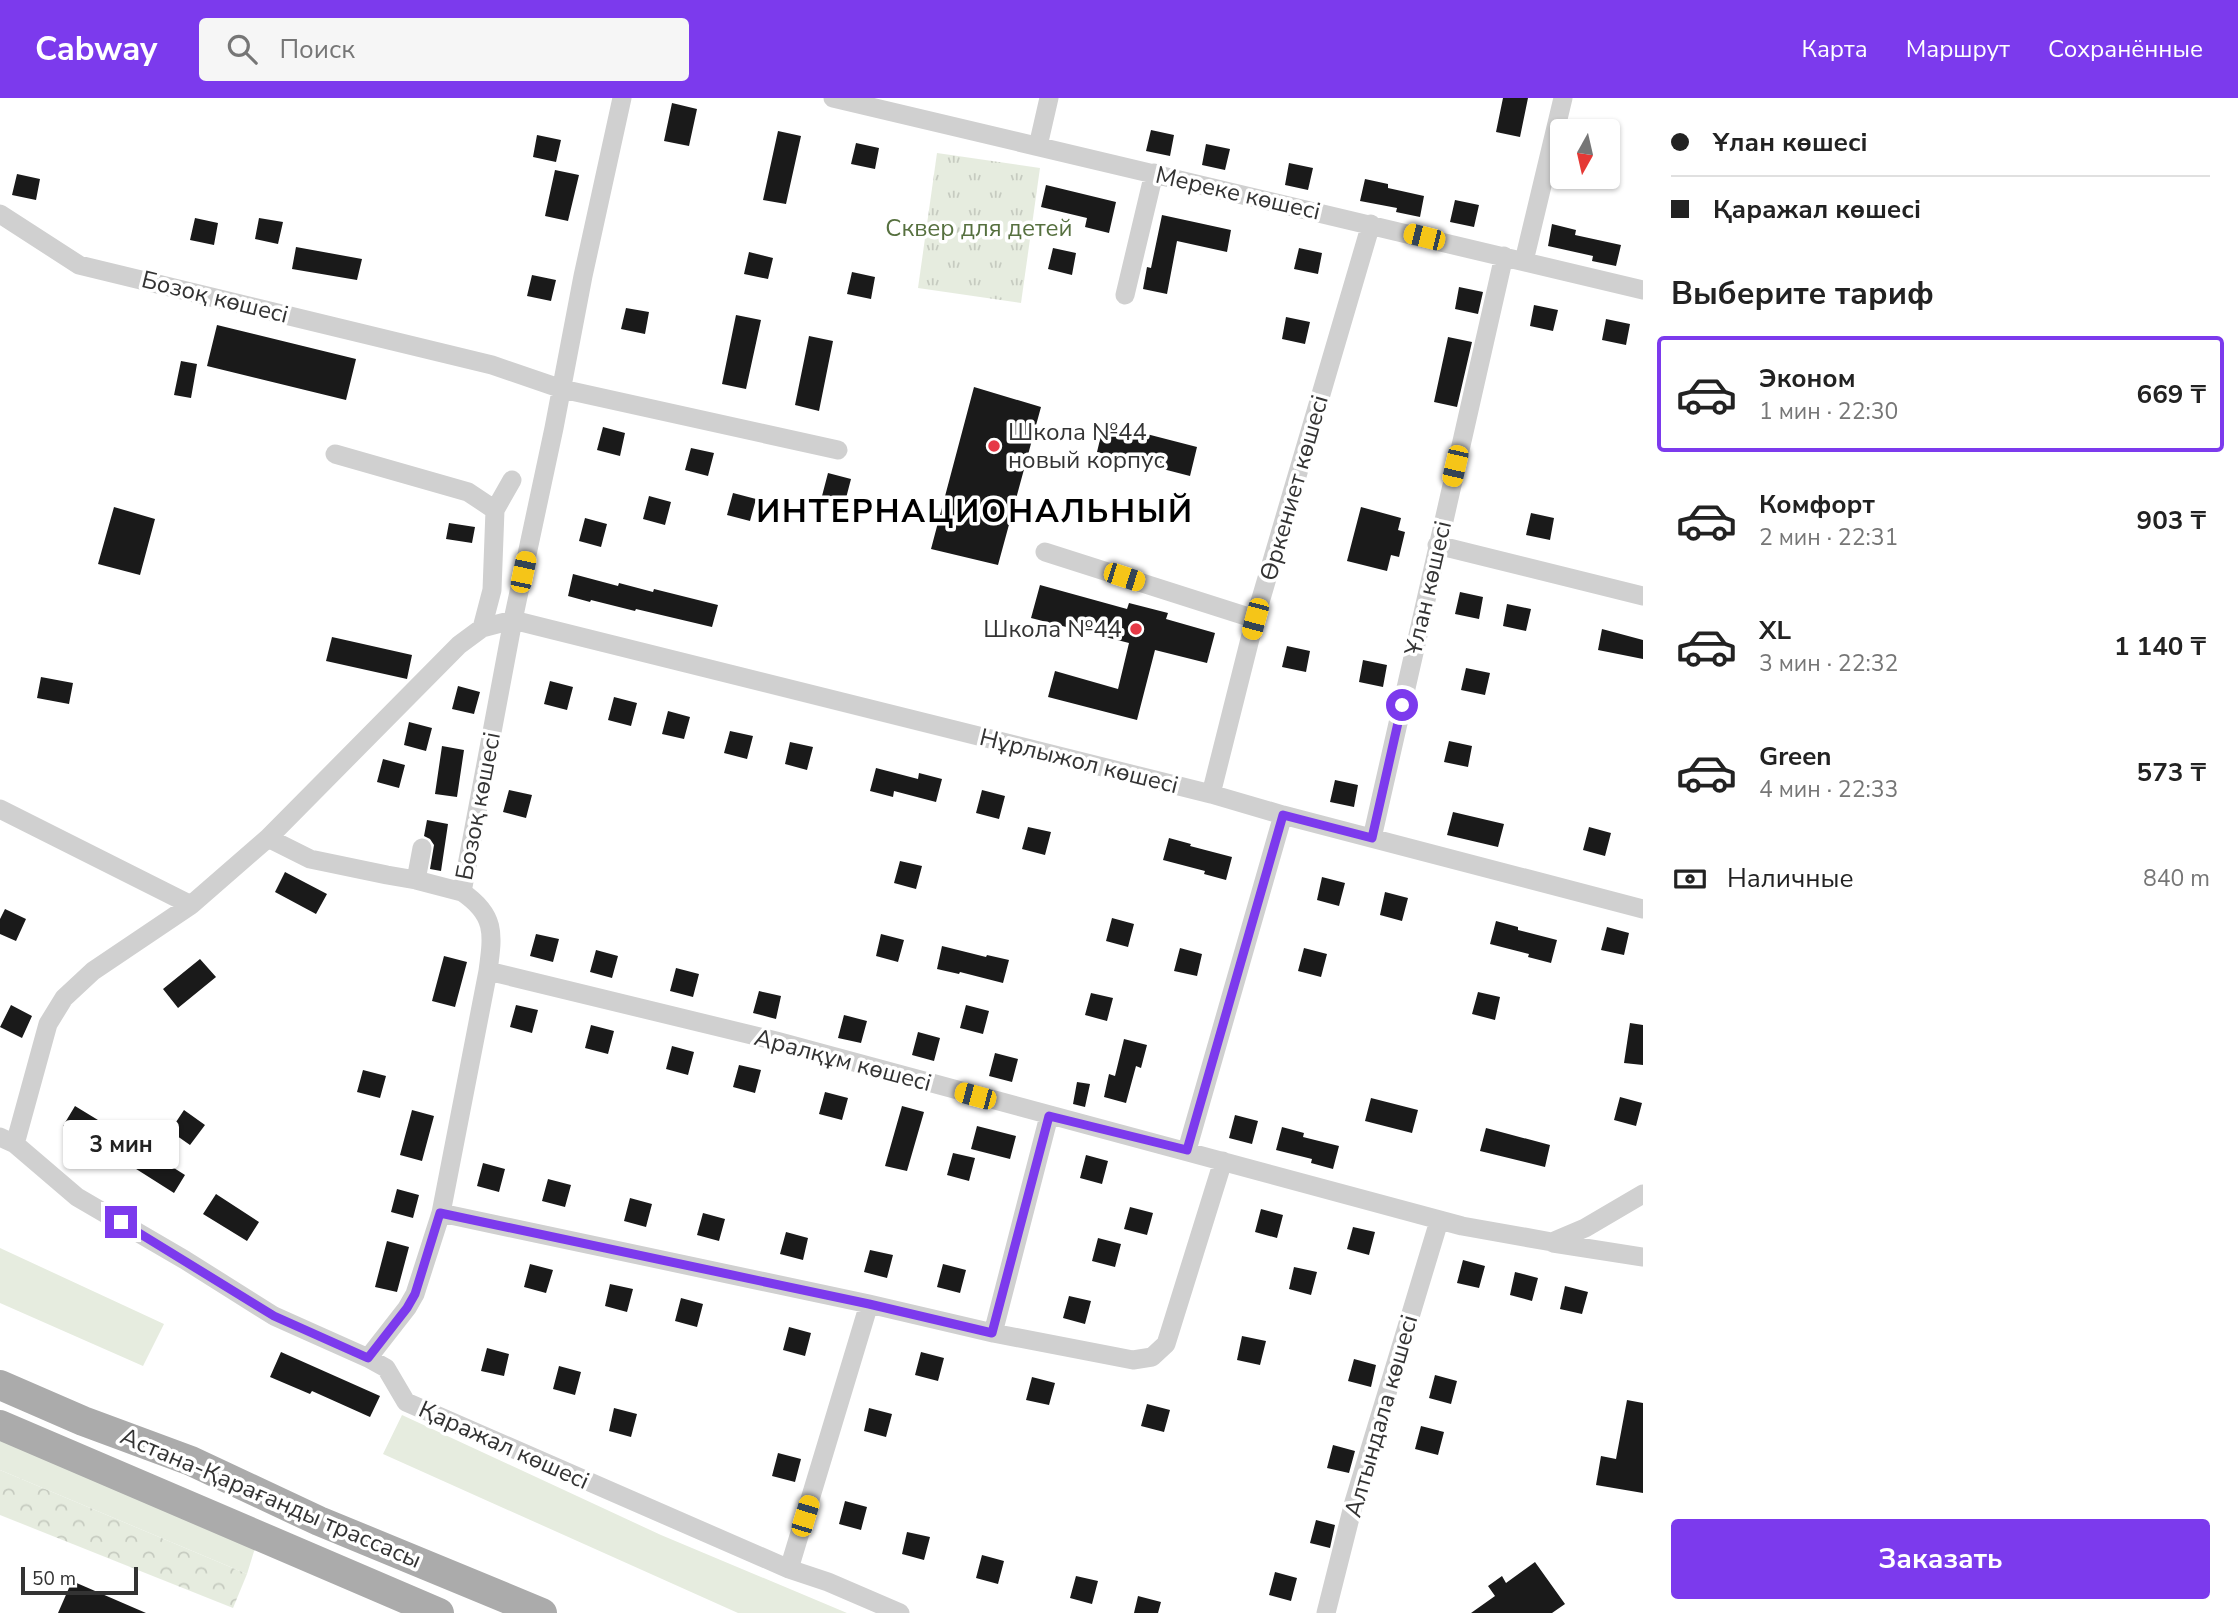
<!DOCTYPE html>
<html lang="ru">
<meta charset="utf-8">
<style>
body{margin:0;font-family:"Nunito Sans",sans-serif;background:#f6f6f6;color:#222;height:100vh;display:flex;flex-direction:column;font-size:26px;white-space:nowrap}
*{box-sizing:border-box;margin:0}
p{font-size:23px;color:#767676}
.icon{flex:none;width:38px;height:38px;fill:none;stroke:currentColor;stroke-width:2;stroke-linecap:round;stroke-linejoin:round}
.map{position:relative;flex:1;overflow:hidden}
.side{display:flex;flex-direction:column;background:#fff;width:595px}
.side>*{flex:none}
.guide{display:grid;align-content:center;height:154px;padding:0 28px;background:#fff}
.needle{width:46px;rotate:188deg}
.tools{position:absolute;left:1550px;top:21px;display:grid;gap:14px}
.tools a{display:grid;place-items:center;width:70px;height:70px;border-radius:7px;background:#fff;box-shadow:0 2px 5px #0004;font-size:35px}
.scale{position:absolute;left:21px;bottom:18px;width:117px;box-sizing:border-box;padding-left:7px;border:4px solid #333;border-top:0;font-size:19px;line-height:24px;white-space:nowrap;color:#333;-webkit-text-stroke:5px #fff;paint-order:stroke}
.end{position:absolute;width:32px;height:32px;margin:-16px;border:9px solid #7c3aed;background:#fff;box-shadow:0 0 0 4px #fff}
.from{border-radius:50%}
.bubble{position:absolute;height:49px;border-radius:7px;background:#fff;box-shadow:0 2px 5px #0004;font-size:23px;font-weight:700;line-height:49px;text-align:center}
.car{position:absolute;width:21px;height:42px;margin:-21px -10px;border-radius:9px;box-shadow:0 0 5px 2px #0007;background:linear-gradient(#f5c518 24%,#345 0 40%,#f5c518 0 76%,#345 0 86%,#f5c518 0)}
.guide b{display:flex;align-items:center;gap:24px;height:66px;font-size:26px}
.guide b+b{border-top:2px solid #e0e0e0}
.guide i{width:18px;height:18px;background:#222}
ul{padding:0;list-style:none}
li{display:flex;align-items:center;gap:21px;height:116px;margin:0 14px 10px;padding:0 14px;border:4px solid transparent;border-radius:7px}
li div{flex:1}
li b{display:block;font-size:26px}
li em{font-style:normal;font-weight:700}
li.current{border-color:#7c3aed}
li>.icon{width:63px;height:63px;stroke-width:1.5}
h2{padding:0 28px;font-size:32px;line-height:84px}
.pay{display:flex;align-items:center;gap:18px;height:77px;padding:0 28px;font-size:26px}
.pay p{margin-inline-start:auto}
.action{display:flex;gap:14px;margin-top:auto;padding:14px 28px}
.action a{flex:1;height:80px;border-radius:7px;background:#7c3aed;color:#fff;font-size:28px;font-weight:700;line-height:80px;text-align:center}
header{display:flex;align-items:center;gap:42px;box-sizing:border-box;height:98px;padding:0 35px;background:#7c3aed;color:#fff}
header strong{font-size:33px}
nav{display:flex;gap:38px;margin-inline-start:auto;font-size:24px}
.search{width:490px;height:63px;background:#f6f6f6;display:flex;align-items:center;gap:18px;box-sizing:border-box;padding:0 24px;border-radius:7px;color:#767676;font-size:26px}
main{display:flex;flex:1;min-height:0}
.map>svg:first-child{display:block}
.grass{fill:#e6ecdf}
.forest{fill:url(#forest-crowns)}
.park{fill:url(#park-tufts)}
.building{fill:#1a1a1a}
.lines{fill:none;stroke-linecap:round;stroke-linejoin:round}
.street{stroke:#d0d0d0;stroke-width:19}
.primary{stroke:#ababab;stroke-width:30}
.route{stroke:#7c3aed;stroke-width:9}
.poi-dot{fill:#e63946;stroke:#fff;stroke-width:2.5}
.labels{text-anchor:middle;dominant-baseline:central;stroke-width:7;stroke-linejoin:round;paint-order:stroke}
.street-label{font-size:24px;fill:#333;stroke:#fff}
.park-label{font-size:24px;fill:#56703f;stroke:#fff}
.poi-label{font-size:24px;fill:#333;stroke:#fff;text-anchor:start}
.district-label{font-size:32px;font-weight:bold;letter-spacing:2px;fill:#000;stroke:#fff}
</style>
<header>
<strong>Cabway</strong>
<div class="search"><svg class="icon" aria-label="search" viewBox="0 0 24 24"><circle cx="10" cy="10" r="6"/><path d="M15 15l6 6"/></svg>Поиск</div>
<nav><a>Карта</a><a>Маршрут</a><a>Сохранённые</a></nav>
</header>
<main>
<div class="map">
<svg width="1643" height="1515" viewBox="0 0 1643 1515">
<defs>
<pattern id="forest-crowns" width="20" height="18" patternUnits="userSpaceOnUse" patternTransform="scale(1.75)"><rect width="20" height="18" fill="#e6ecdf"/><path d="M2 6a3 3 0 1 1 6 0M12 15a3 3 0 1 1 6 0" fill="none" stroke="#c6cbc0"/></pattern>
<pattern id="park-tufts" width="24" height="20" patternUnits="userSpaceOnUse" patternTransform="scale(1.75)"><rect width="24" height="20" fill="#e6ecdf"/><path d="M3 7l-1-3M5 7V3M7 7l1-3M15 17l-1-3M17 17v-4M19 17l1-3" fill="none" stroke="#c6cbc0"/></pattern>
</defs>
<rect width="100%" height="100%" fill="#fff"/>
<!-- grass -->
<path class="grass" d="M0,1150L164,1226L143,1268L0,1205Z
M402,1317L661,1437L847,1515H738L383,1356Z
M0,1340L255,1450L247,1476L0,1372Z"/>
<!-- forest -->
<path class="forest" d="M0,1372L247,1476L233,1510L0,1417Z"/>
<!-- park -->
<path class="park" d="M937,55L1040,70L1021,205L918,190Z"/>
<!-- building -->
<path class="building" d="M1503,0H1528L1520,39L1496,34Z
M672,5L697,11L689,48L664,43Z
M1151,32L1174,37L1170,58L1146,53Z
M778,33L801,38L786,106L763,102Z
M537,37L561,42L556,64L533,59Z
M856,45L879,50L875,71L851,66Z
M1206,46L1230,51L1225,72L1202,67Z
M1289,65L1313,70L1308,92L1285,87Z
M555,72L579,77L568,123L545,118Z
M17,76L40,81L36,102L12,97Z
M1365,81L1388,86V90L1424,98L1420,119L1396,114L1397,110L1360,103Z
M1046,87L1116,104L1109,135L1085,129L1087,120L1041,109Z
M1455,102L1479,107L1474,129L1450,124Z
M1162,117L1231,132L1227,154L1177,143L1167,196L1143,191L1147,169L1151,170Z
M195,120L218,125L214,147L190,142Z
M259,120L283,124L278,146L255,141Z
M1552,126L1576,132L1575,137L1621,147L1616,168L1592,163L1593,158L1548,148Z
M296,149L362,161L357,182L292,171Z
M1053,150L1076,155L1072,177L1048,171Z
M1299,150L1322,155L1318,176L1294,171Z
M749,154L773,160L768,181L744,176Z
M852,174L875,179L871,201L847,196Z
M532,177L556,182L551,203L527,198Z
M1459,189L1483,194L1478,216L1455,211Z
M1534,207L1558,212L1553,233L1530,228Z
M626,210L649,214L645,236L621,231Z
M736,217L761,222L746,291L722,286Z
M1286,219L1310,224L1305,246L1282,241Z
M1606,221L1630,226L1626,247L1602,242Z
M217,227L356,261L346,302L207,268Z
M809,238L833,243L819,313L795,307Z
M1448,239L1472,244L1457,309L1434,304Z
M181,263L197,266L191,300L174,297Z
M974,289L1041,309L998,467L931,451Z
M1104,325L1197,349L1190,378L1097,354Z
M603,329L625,335L620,358L597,352Z
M691,350L714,355L708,378L685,372Z
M828,375L851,381L845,404L822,398Z
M733,395L756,401L750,423L727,417Z
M649,398L671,404L665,427L643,421Z
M114,409L155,421L140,477L98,466Z
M1361,409L1401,420L1398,432L1405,434L1399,459L1391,457L1387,473L1347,463Z
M1531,415L1554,420L1550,442L1526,437Z
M585,420L607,426L601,449L579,443Z
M449,425L475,429L472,445L446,441Z
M573,476L618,488L619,485L653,494L654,491L718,507L712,529L636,511L635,513L591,502L590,504L568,498Z
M1040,487L1127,511L1129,505L1168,515L1166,521L1215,535L1207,565L1155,552L1137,622L1048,599L1055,573L1118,591L1129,545L1031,520Z
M1460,494L1483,499L1479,521L1455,516Z
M1507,506L1531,511L1526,533L1503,528Z
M1602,531L1643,542V561L1598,552Z
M332,539L412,557L407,581L326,563Z
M1287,548L1310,553L1306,574L1282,569Z
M1363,562L1387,567L1383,589L1359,584Z
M1466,570L1490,575L1485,597L1461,592Z
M41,579L73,585L69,606L37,600Z
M550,583L573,589L567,612L544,606Z
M458,588L480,594L474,616L452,611Z
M614,599L637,605L631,628L608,622Z
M668,613L690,619L684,641L662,636Z
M409,624L432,630L426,653L404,647Z
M730,633L753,638L747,661L724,655Z
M1449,643L1472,648L1468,669L1444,664Z
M790,644L813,649L807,672L785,666Z
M442,648L464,652L457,699L435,696Z
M383,661L405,667L399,690L377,684Z
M876,670L918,681L919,675L942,681L936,704L894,693L893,699L870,693Z
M1335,682L1358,687L1354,709L1330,704Z
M509,692L532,697L526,720L503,714Z
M982,692L1005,698L999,721L976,715Z
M1453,714L1504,726L1498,749L1447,737Z
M427,722L448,726L441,773L430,771L434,747L430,741L424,738Z
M1028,729L1051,734L1045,757L1022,751Z
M1589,729L1611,735L1605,758L1583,752Z
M1169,740L1191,746L1190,748L1232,759L1226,782L1204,776L1205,773L1163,762Z
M900,763L922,768L916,791L894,785Z
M285,774L327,796L316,816L275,794Z
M1322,779L1345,785L1339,808L1317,802Z
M1385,794L1408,800L1402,823L1380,817Z
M5,811L26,821L16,843L0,836V821Z
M1112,820L1134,826L1128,849L1106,843Z
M1496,823L1518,829V832L1557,842L1551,865L1528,859L1529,856L1490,846Z
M1607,829L1629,835L1624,857L1601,852Z
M536,836L559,841L553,864L530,858Z
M881,836L904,842L898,864L876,858Z
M942,848L986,859L987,857L1009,862L1003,885L960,874L959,876L937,871Z
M1180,850L1202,856L1197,878L1174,873Z
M1304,850L1327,856L1321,879L1298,873Z
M596,852L618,858L612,880L590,874Z
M444,858L467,864L455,909L432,903Z
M200,861L216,879L178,910L163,891Z
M676,870L699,876L693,899L670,893Z
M759,893L781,898L776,921L753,915Z
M1478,894L1500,899L1495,922L1472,916Z
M1091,895L1113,900L1107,923L1085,917Z
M11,907L32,918L22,940L0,929Z
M516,907L538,912L532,935L510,929Z
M966,907L989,913L983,936L960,930Z
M844,917L867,923L861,945L838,940Z
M1630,925L1643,927V967L1624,965Z
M591,927L614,933L608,956L585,950Z
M918,934L940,940L934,963L912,957Z
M1124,941L1147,947L1141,970L1136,968L1126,1005L1104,999L1109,976L1115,978Z
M672,948L694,954L688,977L666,971Z
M995,955L1018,961L1012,984L989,978Z
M739,967L761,972L755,995L733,989Z
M363,972L386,978L380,1000L357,994Z
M1077,984L1090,986L1085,1009L1073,1006Z
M825,994L848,1000L842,1022L819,1016Z
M1620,999L1642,1005L1636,1028L1614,1022Z
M1371,1000L1418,1012L1412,1035L1365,1023Z
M75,1008L116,1033L104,1053L63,1028Z
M902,1008L924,1014L907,1073L885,1068Z
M184,1012L205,1027L190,1047L170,1033Z
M412,1012L434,1018L422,1063L400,1057Z
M1235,1017L1258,1023L1252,1046L1229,1040Z
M977,1028L1016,1038L1010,1061L971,1051Z
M1282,1029L1304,1035L1303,1039L1339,1048L1333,1071L1311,1065L1312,1061L1276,1052Z
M1486,1030L1550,1047L1545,1069L1480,1053Z
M144,1051L185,1077L174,1095L133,1069Z
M953,1055L975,1060L969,1083L947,1077Z
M1086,1057L1108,1063L1102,1086L1080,1080Z
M483,1065L505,1071L499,1094L477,1088Z
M548,1081L571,1087L565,1109L542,1103Z
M397,1091L419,1097L413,1120L391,1114Z
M216,1096L259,1124L247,1143L203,1116Z
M630,1100L652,1106L646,1129L624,1123Z
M1130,1109L1153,1115L1147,1137L1124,1131Z
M1261,1111L1283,1117L1277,1140L1255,1134Z
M703,1115L725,1121L719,1143L697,1137Z
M1353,1129L1375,1134L1369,1157L1347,1151Z
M786,1134L808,1140L803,1162L780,1156Z
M1098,1140L1121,1146L1115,1169L1092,1163Z
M387,1143L409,1149L397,1194L375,1189Z
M870,1152L893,1157L887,1180L864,1174Z
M1463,1162L1485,1168L1479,1190L1457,1185Z
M530,1166L553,1172L546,1195L524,1189Z
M943,1166L966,1172L960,1195L937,1189Z
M1294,1169L1317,1174L1311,1197L1289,1191Z
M1515,1174L1538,1180L1532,1203L1510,1197Z
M610,1186L633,1191L627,1214L605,1208Z
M1565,1188L1588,1194L1582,1216L1560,1211Z
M1069,1198L1091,1203L1085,1226L1063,1220Z
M681,1200L703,1206L697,1229L675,1223Z
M789,1229L811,1235L805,1258L783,1252Z
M1242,1238L1266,1243L1260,1267L1237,1262Z
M487,1250L509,1256L504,1278L481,1273Z
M281,1254L380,1298L370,1319L312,1293L310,1296L270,1279Z
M921,1254L944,1260L938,1283L915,1277Z
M1354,1261L1376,1267L1371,1289L1348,1283Z
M559,1268L581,1274L575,1297L553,1291Z
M1435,1277L1457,1283L1451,1306L1429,1300Z
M1032,1279L1055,1285L1049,1307L1026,1302Z
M1627,1302L1643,1305V1395L1596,1387L1601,1358L1616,1361Z
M1147,1306L1170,1312L1164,1334L1141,1328Z
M614,1310L637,1316L631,1339L609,1333Z
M869,1310L892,1316L886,1339L864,1333Z
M1421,1328L1444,1334L1438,1357L1415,1351Z
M1333,1347L1355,1353L1349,1375L1327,1370Z
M778,1355L801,1361L795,1384L772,1378Z
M845,1403L867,1409L861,1432L839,1426Z
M1316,1422L1335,1427L1330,1450L1310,1445Z
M907,1434L930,1439L924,1462L902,1456Z
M982,1457L1004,1463L998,1486L976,1480Z
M1535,1464L1565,1506L1552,1515H1471L1495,1498L1488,1488L1502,1478L1506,1485Z
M1275,1474L1297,1480L1291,1503L1269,1497Z
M1076,1478L1098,1483L1092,1506L1070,1500Z
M72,1483L146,1515H58Z
M1138,1498L1161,1504L1158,1515H1134Z"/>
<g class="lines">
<!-- street -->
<path class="street" d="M833,0L1643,192
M1038,48L1049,0
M0,116L79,167L492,267L562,291L838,352
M1524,163L1563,0
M1125,197L1154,75
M335,356L468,394L495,412L512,382
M1437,447L1643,498
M1045,454L1255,521
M482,530L492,492L495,412
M1211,696L1255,521L1371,126
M0,711L191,807
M268,740L310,761L387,777L416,782L462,794
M1372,740L1504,158
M416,782L422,750
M488,873L776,943L1462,1128L1552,1144L1585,1130L1643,1096
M0,1039L15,1046L77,1099L185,1162L274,1218L368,1260L386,1270L406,1304L789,1471L828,1484L900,1515
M15,1046L48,926L64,900L93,873L191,807L268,740L459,547L482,530L513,522L1211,696L1283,717L1643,811
M1187,1052L1283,717
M441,1115L869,1206L993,1235L1133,1262L1152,1259L1166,1246L1223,1063
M1553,1145L1643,1159
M993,1235L1049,1018
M368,1260L407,1210L415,1196L441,1115L488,873C493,836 496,817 462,794L513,522L554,330L583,178L622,0
M789,1471L869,1206
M1326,1515L1354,1404L1439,1123"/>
<!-- primary -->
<path class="primary" d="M0,1287L83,1323L191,1363L319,1423L542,1515
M0,1327L439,1515"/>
</g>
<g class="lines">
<!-- route -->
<path class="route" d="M121,1124L274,1218L368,1260L407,1210L415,1196L440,1115L869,1206L992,1235L1049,1018L1187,1052L1283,717L1372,740L1402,607"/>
</g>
<!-- markers -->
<g class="poi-dot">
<circle cx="994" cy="348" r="7"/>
<circle cx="1136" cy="531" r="7"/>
</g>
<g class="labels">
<!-- street labels -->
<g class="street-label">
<text transform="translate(1238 95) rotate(13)">Мереке көшесі</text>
<text transform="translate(215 199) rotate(14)">Бозоқ көшесі</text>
<text transform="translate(1294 390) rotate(-74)">Өркениет көшесі</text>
<text transform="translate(1428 490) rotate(-77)">Ұлан көшесі</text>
<text transform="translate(1079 663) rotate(14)">Нұрлыжол көшесі</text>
<text transform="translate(478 708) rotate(-79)">Бозоқ көшесі</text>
<text transform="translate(843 962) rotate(15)">Аралқұм көшесі</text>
<text transform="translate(1381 1318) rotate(-74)">Алтындала көшесі</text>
<text transform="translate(504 1347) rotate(24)">Қаражал көшесі</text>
<text transform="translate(271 1400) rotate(23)">Астана-Қарағанды трассасы</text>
</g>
<!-- park labels -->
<g class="park-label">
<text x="979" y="130">Сквер для детей</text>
</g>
<!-- poi labels -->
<g class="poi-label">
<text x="1008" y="334">Школа №44<tspan x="1008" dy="28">новый корпус</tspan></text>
<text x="1122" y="531" text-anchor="end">Школа №44</text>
</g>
<!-- district labels -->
<g class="district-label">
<text x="975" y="413">ИНТЕРНАЦИОНАЛЬНЫЙ</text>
</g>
</g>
</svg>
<div class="tools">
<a><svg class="needle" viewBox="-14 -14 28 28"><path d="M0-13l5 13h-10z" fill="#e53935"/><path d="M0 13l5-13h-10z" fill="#767676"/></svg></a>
</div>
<div class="scale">50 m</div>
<i class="end from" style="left:1402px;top:607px"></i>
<i class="end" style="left:121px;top:1124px"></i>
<div class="bubble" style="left:63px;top:1022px;width:116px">3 мин</div>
<i class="car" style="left:1424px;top:139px;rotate:284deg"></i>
<i class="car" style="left:1455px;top:368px;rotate:193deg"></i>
<i class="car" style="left:523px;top:474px;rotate:12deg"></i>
<i class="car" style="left:1124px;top:479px;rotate:108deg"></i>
<i class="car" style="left:1255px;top:521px;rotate:195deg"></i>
<i class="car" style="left:975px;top:998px;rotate:285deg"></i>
<i class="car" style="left:805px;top:1418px;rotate:17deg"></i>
</div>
<section class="side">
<div class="guide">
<b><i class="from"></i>Ұлан көшесі</b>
<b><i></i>Қаражал көшесі</b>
</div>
<h2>Выберите тариф</h2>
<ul>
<li class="current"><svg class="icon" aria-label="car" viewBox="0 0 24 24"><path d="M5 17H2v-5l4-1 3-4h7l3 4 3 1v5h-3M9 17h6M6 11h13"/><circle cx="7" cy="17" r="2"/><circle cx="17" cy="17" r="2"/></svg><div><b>Эконом</b><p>1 мин · 22:30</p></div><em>669 ₸</em></li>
<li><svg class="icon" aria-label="car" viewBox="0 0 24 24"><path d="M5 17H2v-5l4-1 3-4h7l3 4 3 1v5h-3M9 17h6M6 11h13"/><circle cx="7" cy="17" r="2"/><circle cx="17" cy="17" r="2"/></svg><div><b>Комфорт</b><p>2 мин · 22:31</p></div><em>903 ₸</em></li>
<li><svg class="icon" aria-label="car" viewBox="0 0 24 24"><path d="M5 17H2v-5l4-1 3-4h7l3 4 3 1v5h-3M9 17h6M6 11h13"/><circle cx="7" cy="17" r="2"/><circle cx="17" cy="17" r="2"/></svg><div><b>XL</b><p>3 мин · 22:32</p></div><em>1 140 ₸</em></li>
<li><svg class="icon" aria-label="car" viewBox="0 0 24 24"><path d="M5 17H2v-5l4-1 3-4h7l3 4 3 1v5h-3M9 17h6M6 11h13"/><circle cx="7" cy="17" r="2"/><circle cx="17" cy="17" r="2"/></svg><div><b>Green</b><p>4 мин · 22:33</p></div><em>573 ₸</em></li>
</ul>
<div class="pay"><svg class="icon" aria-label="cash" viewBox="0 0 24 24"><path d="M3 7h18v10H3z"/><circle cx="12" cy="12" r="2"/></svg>Наличные<p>840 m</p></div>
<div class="action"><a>Заказать</a></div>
</section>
</main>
